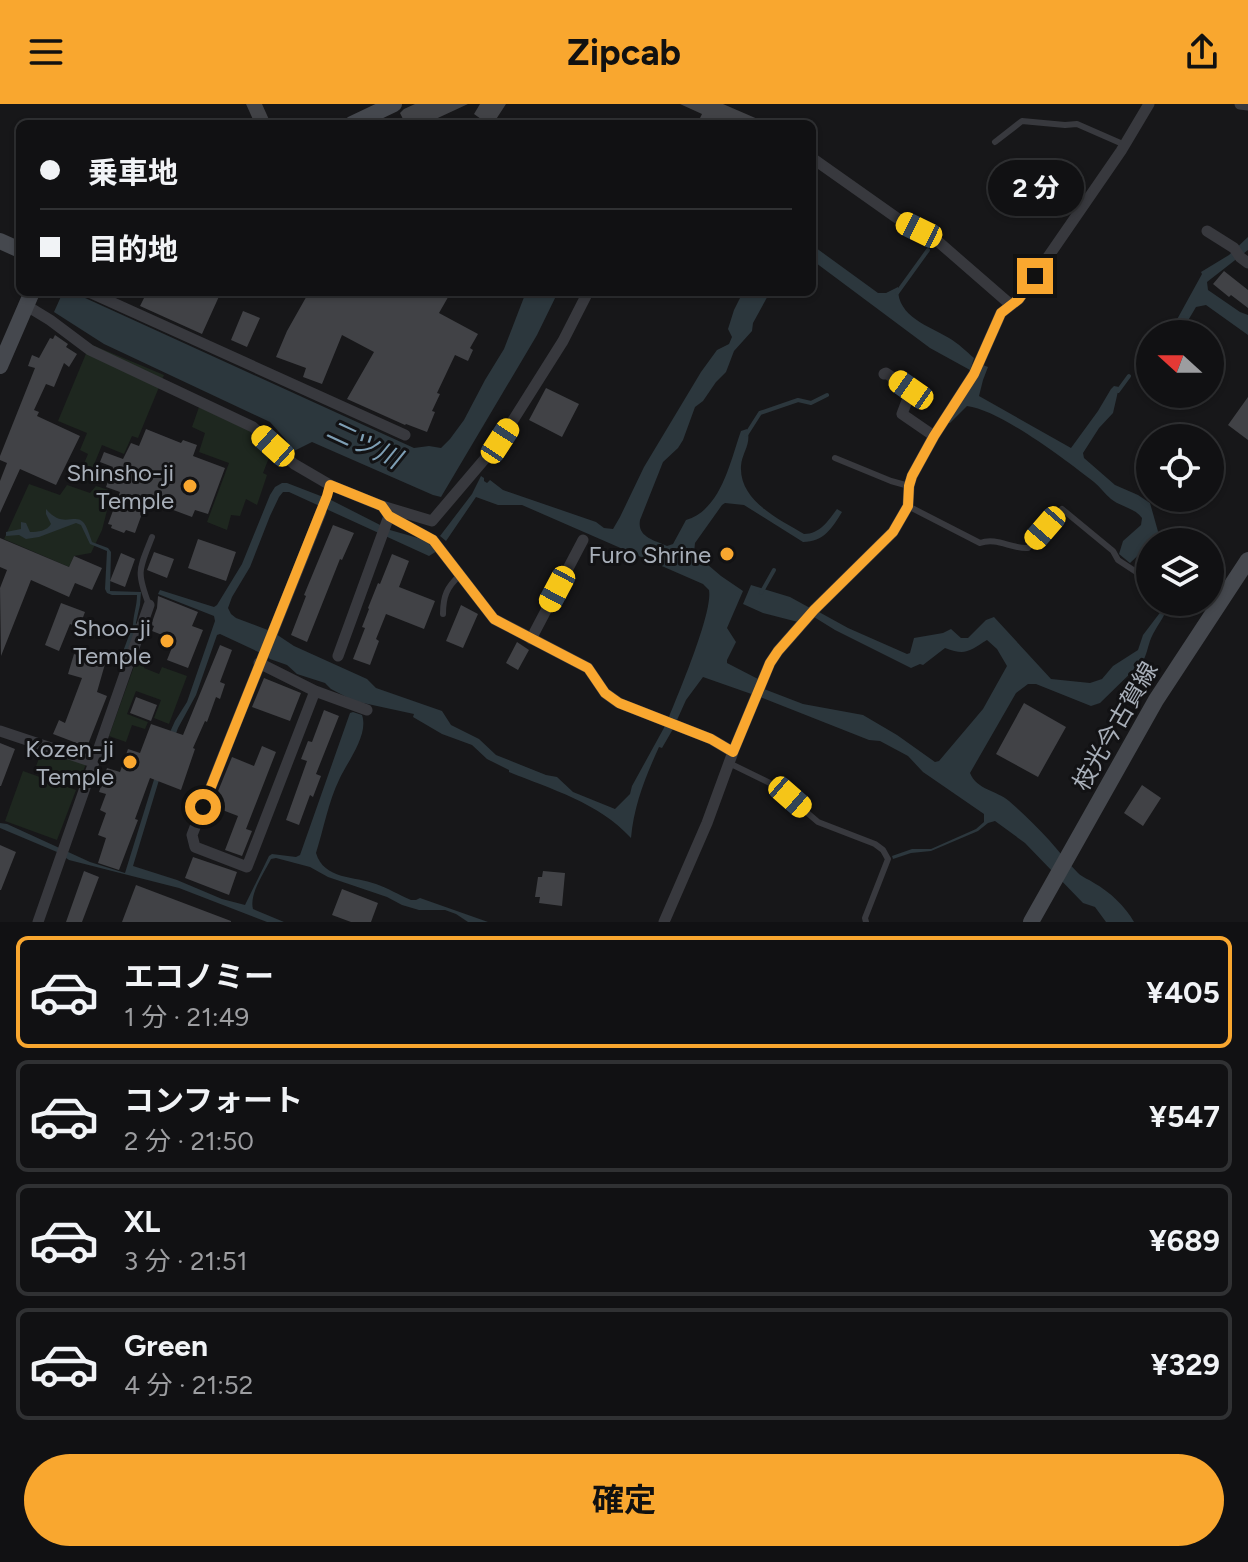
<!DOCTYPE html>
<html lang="ja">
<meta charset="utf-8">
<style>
body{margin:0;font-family:Figtree,"Noto Sans JP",sans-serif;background:#1a1a1c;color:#f1f3f6;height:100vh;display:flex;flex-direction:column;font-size:30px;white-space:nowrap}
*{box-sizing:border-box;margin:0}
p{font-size:26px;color:#9c9da0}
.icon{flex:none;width:44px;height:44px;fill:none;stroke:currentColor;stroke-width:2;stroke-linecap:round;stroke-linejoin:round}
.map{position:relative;height:818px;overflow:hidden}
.details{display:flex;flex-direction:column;background:#111113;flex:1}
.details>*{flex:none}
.guide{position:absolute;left:16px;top:16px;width:800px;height:176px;border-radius:12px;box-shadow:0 2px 6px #0004,0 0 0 2px #303133;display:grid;align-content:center;height:176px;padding:0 24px;background:#111113}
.needle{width:52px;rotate:291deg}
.tools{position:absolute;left:1136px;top:216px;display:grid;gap:16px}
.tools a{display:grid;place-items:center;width:88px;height:88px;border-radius:50%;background:#111113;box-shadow:0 2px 6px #0004,0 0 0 2px #303133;font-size:40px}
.end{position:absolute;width:36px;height:36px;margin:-18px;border:10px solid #f9a72f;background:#111;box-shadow:0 0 0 4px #111}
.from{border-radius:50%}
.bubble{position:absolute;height:56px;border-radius:28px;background:#111113;box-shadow:0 2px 6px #0004,0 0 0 2px #303133;font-size:26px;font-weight:700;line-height:56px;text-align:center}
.car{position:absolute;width:24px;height:48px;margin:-24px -12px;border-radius:10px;box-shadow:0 0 6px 2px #0007;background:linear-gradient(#f5c518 24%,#345 0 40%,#f5c518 0 76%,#345 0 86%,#f5c518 0)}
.guide b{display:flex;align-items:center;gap:28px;height:76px;font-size:30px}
.guide b+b{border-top:2px solid #303133}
.guide i{width:20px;height:20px;background:#f1f3f6}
ul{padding:14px 0 0;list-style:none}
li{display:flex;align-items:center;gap:24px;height:112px;margin:0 16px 12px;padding:0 8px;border:4px solid #303133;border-radius:12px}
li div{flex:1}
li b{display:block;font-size:30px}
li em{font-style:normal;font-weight:700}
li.active{border-color:#f9a72f}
li>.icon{width:72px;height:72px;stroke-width:1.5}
.action{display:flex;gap:16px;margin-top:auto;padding:16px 24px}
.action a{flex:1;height:92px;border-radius:48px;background:#f9a72f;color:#111;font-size:32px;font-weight:700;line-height:92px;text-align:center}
header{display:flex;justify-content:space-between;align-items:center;height:104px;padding:0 24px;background:#f9a72f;color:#111;font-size:36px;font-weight:700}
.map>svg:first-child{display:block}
.green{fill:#1e271f}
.water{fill:#2c373d}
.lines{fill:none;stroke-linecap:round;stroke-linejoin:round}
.stream{stroke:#2c373d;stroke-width:4}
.building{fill:#414246}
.lane{stroke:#38393e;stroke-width:6}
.street{stroke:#38393e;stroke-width:11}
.secondary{stroke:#45484e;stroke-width:16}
.route{stroke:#f9a72f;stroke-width:10}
.poi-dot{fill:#f9a72f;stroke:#121214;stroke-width:3}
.labels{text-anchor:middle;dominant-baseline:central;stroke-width:6;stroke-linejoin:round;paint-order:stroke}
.poi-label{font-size:24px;fill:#a8afb9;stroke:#121214;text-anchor:end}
.street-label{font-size:24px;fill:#a8afb9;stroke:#121214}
.water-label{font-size:26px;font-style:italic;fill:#7e9fb5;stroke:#121214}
</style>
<header><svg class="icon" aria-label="menu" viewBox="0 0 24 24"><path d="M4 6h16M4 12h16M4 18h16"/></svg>Zipcab<svg class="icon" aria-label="share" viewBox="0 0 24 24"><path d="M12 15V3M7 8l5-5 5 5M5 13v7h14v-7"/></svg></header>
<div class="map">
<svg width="1248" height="818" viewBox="0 0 1248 818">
<rect width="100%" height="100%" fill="#171719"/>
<!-- green -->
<path class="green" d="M90,240L164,271L138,334L132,332L124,350L102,341L86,380L77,376L88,350L80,346L87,329L58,317Z
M199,303L250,327L272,346L263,369L267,371L257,401L246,395L240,412L231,411L227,426L207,418L229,359L199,348L205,329L192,323Z
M29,380L60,391L67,381L90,389L96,382L112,387L102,426L91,449L74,452L69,463L4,435Z
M137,554L146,557L144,564L159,570L162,563L187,572L169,620L154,614L161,596L136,587L127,610L148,618L145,625L132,621L126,638L109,632Z
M43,644L86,660L78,680L35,665Z
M23,667L76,686L57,736L5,717Z"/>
<!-- water -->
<path class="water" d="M1248,133V146L1207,178L1208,186L1240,208L1248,211V231L1206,201L1196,203L1180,230H1169L1202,170L1201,168L1229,151Z
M812,141L878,189H886L898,183C897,213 928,221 949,234C959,240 966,247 974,254L970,266L930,244L812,156Z
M63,188H72L414,344L429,342L441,344L450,335L464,316L485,276L504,245L526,188H558L537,231L441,393L433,391L312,338L292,348L286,336L270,318L104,240L54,208Z
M743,188H770L753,219L752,227L734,247L726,268L716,278L703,297L695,303L683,336L678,344L663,358L640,416C637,433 654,436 667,442L673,440L686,416C721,406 730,358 741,327L747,325C752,340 742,348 741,362C739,397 779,415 804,430C820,430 828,417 837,405L842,408C832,424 824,438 803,438L744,401L725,399L722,401L695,439L694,449L721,472L743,487L727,524L736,538L727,556V559L758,575L756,582L803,600L863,611L897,631L935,658L939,657L983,605L1007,562L997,545L987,536C969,547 966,552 945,544L923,561L920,560L911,564L835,526L814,513L819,508L848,524L907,550L910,549L914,534L943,529L951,525L961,534H968L986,516L994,513L1051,575L1090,579L1102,575L1113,562L1138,546L1143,531L1162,506L1161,499L1159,498H1170C1166,510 1159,519 1153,530C1148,539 1148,548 1143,557L1100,599L1091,602L1036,580H1028L1016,589L970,669C977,686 996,686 1009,697C1023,709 1037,723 1049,736C1059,747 1068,759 1078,769C1083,774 1089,775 1094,779C1110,788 1125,802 1134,818H1106L1095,803L1083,799L1025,739L995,717L988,719L978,727L931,747L911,749L893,755L892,752L912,745H931L976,725L984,718V710L923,668L908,652L880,637L869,636L760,593L703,573L686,596L677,616L669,613C679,588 713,508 709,486L703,480L522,401H498L476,393L446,437L440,432L472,390L481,372L484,374V377L487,379L490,376L503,386L596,418L604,424L613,425L620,413L644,363L701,268L717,246L729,240L732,233L728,225L734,206Z
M983,261L988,263L983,276L979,292L1071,344L1098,307L1111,285L1114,282L1119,283L1113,309L1099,324L1083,349L1084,354L1115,381L1138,391L1150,399L1159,431L1150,438V440L1130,459L1119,450L1123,437L1141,421L1142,414C1135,404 1121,403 1111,395C1105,390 1100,383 1094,378C1066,356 1000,306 967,302L950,319H948Z
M282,379H287L331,396L390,426L425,436L437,447L429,452L289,388H283L279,393L270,412L250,463L232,493L228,504L231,510L236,514L273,528L294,542L367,575L376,584L442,607L451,621L479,635L496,651L546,671L557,673L573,688L615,705L630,690L632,682L665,622L673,625L662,644L659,643C645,674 634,701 631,734C599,699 551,685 509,668V666L487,655L472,641L442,630L413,613L414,610L354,597L331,585L325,579L297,570L287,561L270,555L267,552L220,530L217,531L196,591L178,624L159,676L133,762L177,776L222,795L245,801L269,752L272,750L296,753L300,751L350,609L353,608L362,611C369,631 347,658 339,676C329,696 323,727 316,749C324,776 355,772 376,780C388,784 399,791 411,796H416L420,794L488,818H468L456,810L445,806H419L402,801L387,793L328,773L310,763L276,754L271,755C264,769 249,790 253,805L284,818H267L179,784L69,756L57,748L0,724V719L7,720L90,758L125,769L166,637L175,617L187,598L215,517L214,512L158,490L160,486L214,503L217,501L242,460L270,391L275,383Z
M46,405C63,425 74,409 83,418C87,422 90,433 92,438L108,444L111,448L110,487L141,488L140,501L135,523L133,522C133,511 137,502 137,491H112L107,489L105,485L107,447L90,440L81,421L76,419L39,433L26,435L19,431L6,432V428L21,425V418L26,419L30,428C38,428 47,427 51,420L46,410Z
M751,481L790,493L810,504L798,518L763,509L743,500Z"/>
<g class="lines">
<!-- stream -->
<path class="stream" d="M897,189L928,146
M1118,287L1129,272
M746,331L760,309L798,296L811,299L827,291
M761,489L774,466
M122,556L135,521"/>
</g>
<!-- building -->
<path class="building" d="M246,0H262L271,20H255Z
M415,0H468L427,19L426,16L415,20L413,15L405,19L400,9L404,5Z
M480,0H506L493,20H488L474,10Z
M680,0H723L769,20H714L700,14L702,10Z
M1224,167L1248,186V204L1231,191L1229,193L1213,180Z
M147,188H221L202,230L140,202Z
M309,188H395L405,194L409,188H451L439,209L478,230L470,244L473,246L468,257L455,251L437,289L440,290L432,307L435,308L427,328L406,320L405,321L347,295L374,248L342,231L322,280L303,273L306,264L276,253L287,227Z
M243,207L260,214L247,243L231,236Z
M55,231L68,240L66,243L77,250L69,263L64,259L54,283L46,280L34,306L39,308L37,312L80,332L56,381L20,365L0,409V377L7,359L0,356V352L35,264L28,262L32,251L39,254L50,234L53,235Z
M546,284L579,300L562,333L529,316Z
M1248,293V336L1228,321Z
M146,325L181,339L183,336L197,341L193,352L225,364L208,410L195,406L192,413L168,404L169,401L148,393L135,429L126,426L124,429L111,424L112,421L108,420L120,388L106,383L113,363L100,358L104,348L123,355L131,339L139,342Z
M333,421L354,429L342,456L340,455L307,538L291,531L306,492L304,491Z
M0,434L69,463L74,452L102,464L92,486L75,479L69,493L31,476L1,552L0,484L7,466L0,463Z
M198,435L236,448L226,477L188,464Z
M154,448L174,455L167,474L147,466Z
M121,449L135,455L125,483L110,477Z
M392,450L409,457L399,483L435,497L424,525L386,510L376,535L379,537L370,561L353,555L365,524L362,523L369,505L368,504L378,479L380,480Z
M158,492L198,508L192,522L203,526L188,564L167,556L175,536L152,527L154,522L151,521L157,504Z
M61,499L85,508L79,524L70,520L59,547L45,541Z
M461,501L478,510L463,544L446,537Z
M517,538L529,546L518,566L506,559Z
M220,541L232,546L220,578L225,580L220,595L216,593L207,618L205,617L193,644L195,645L181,686L150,674L135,715L138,716L119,766L98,759L106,734L98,731L106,709L100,706L106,690L99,688L107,664L120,668L128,645L140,649L151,620L183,631Z
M74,550L105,560L97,588L107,592L87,643L53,630L59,616L65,619L82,574L68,570Z
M264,574L301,589L290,617L252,603Z
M136,593L157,601L151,617L130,609Z
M1024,599L1066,623L1038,673L996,650Z
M324,606L339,612L316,670L321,672L313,693L310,691L299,721L286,716L307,657L301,655L308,637L312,638Z
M0,639L15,645L1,682H0Z
M262,642L276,648L246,725L252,727L242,752L225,746L238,712L212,702L232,653L254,662Z
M1142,681L1161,694L1143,722L1124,709Z
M0,741L16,748L1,786H0Z
M193,753L237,768L229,791L185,774Z
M84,767L99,773L82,818H66Z
M543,767L565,769L562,802L539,799L540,793H535L538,773H542Z
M136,781L231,817V818H122Z
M342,785L378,799L371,818H351L332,811Z"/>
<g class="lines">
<!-- lane -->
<path class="lane" d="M995,38L1022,17L1065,21L1077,20L1125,41
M1025,71L1044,75L1083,103
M835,354L891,377L909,382
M908,402L980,439C997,433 1011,445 1028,444L1062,405L1113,447L1118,456L1150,477
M321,408L330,381
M149,501C136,467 139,466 152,433
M443,510C443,492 447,483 460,471
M729,659L776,682L818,718L875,740L883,746L888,755L865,814L866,818"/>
<!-- street -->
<path class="street" d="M1240,0L1248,1
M812,54L904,119L934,134L1011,201
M1207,127L1234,144L1240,153L1248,159
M89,188L405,331
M27,202L50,216L90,246L253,323L294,360L330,381L382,402L432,417L500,337L563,237L588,188
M884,270L886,269L911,286L902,310L934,332
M383,403L389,412L433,436L494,515L588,564L605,589L619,599L711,635L733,648
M531,535L583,436
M338,552L389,412
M259,559L315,587L367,606
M315,587L247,763L195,743L192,731C234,623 278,516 321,408
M0,627L93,658
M38,818L149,501
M664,818L707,719L733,648L770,559L778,547L814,506L893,428L908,402L909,382L912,372L934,332L974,270L1001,209L1019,195L1121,47L1149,0"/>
<!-- secondary -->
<path class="secondary" d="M352,20L394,0
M0,137L20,146
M0,262L32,188
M1031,818L1156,596L1248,456"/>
</g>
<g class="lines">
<!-- route -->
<path class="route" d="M203,703C244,599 286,495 327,392L330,381L382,402L389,412L433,436L494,515L588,564L605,589L619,599L711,635L733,648L770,559L778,547L814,506L893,428L908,402L909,382L912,372L934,332L974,270L1001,209L1019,195L1035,172"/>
</g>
<!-- markers -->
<g class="poi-dot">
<circle cx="190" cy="382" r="8"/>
<circle cx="727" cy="450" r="8"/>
<circle cx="167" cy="537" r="8"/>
<circle cx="130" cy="658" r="8"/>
</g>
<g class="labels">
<!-- poi labels -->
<g class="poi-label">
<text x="174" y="368">Shinsho-ji<tspan x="174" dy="28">Temple</tspan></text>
<text x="711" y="450">Furo Shrine</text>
<text x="151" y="523">Shoo-ji<tspan x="151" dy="28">Temple</tspan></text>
<text x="114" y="644">Kozen-ji<tspan x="114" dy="28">Temple</tspan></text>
</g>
<!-- street labels -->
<g class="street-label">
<text transform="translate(1115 622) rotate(-60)">枝光今古賀線</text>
</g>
<!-- water labels -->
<g class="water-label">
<text transform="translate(364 340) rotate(25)">二ツ川</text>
</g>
</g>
</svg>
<div class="tools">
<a><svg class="needle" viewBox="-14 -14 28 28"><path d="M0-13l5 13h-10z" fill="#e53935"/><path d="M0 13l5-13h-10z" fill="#9c9da0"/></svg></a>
<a><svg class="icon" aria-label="locate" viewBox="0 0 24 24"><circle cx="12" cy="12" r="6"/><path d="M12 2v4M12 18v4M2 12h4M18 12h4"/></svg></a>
<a><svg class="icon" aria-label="layers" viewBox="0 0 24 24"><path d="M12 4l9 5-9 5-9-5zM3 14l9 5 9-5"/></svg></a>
</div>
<i class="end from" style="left:203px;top:703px"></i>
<i class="end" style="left:1035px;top:172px"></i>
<div class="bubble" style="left:988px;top:56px;width:96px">2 分</div>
<i class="car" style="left:919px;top:126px;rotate:296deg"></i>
<i class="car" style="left:911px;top:286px;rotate:305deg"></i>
<i class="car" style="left:500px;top:337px;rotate:33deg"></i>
<i class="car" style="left:273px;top:342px;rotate:312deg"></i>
<i class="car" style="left:1045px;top:424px;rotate:221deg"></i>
<i class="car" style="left:557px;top:485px;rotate:208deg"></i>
<i class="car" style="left:790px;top:693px;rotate:131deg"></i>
<div class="guide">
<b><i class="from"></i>乗車地</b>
<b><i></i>目的地</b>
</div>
</div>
<section class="details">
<ul>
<li class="active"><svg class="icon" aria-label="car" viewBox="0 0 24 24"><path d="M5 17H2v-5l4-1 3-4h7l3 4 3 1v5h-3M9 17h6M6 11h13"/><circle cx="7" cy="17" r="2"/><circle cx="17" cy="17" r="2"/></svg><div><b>エコノミー</b><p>1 分 · 21:49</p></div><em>¥405</em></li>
<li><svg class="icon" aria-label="car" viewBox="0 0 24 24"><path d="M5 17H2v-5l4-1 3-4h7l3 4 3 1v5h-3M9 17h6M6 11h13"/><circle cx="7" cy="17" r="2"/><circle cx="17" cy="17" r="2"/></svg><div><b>コンフォート</b><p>2 分 · 21:50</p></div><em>¥547</em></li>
<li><svg class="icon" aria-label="car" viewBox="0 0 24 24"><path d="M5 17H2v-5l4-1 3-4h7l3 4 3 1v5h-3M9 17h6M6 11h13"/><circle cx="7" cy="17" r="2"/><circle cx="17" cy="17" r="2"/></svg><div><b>XL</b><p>3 分 · 21:51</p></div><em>¥689</em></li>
<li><svg class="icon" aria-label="car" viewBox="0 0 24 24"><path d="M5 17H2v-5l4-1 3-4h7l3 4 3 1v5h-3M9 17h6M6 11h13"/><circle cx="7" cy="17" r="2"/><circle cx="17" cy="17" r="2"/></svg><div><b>Green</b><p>4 分 · 21:52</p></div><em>¥329</em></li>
</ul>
<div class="action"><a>確定</a></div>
</section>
